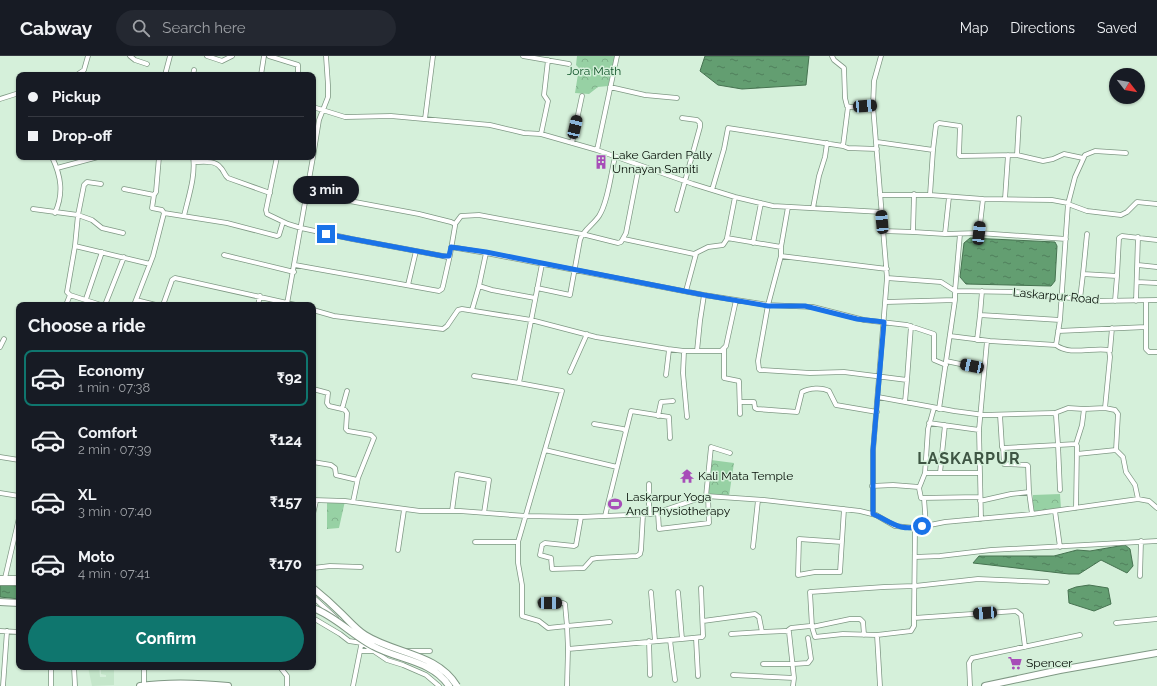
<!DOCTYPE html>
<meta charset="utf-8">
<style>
body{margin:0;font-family:Raleway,sans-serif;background:#242831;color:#f1f3f6;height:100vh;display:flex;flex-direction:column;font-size:15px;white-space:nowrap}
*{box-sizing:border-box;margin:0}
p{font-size:13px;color:#9ea1a6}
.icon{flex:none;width:22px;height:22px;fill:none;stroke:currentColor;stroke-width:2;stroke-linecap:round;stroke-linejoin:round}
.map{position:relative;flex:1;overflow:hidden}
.sheet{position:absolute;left:16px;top:246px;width:300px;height:368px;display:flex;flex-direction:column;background:#171b24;border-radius:8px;box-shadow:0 1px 3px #0004}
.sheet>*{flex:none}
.guide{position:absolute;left:16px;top:16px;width:300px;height:88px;border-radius:8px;box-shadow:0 1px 3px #0004;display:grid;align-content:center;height:88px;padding:0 12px;background:#171b24}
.needle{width:26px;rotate:121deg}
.tools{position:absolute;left:1109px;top:12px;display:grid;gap:8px}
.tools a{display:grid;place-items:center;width:36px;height:36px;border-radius:50%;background:#171b24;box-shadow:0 1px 3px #0004;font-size:20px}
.end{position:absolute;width:18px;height:18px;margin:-9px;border:5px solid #1a73e8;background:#fff;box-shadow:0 0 0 2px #fff}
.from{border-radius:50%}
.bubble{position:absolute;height:28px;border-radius:14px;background:#171b24;box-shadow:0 1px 3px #0004;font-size:13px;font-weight:700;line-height:28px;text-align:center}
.car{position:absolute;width:12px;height:24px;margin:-12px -6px;border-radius:5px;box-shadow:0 0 3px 1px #0007;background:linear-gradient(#222 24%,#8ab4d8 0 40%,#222 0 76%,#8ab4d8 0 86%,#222 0)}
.guide b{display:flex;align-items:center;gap:14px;height:38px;font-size:15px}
.guide b+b{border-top:1px solid #363941}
.guide i{width:10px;height:10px;background:#f1f3f6}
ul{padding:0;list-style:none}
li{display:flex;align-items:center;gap:12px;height:56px;margin:0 8px 6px;padding:0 4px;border:2px solid transparent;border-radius:8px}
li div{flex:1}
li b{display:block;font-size:15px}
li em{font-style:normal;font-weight:700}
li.active{border-color:#0f766e}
li>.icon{width:36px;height:36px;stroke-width:1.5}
h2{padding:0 12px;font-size:18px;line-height:48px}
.cta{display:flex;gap:8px;margin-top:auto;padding:8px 12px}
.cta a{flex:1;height:46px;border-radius:24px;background:#0f766e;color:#fff;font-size:16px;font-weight:700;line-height:46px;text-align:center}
header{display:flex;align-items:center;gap:24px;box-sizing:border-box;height:56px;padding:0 20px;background:#171b24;border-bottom:1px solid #363941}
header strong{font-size:19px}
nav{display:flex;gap:22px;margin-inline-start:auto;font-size:14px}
.search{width:280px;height:36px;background:#242831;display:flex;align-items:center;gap:10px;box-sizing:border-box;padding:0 14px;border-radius:22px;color:#9ea1a6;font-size:15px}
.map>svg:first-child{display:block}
.built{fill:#c4e6ca}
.park{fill:url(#park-crowns)}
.water{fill:url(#water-ripples);stroke:#477351}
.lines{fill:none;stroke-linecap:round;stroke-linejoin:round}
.street-casing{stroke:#7f9884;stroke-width:5.5}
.primary-casing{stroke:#7f9884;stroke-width:8}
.street{stroke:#fff;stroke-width:4}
.primary{stroke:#fff;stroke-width:6}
.primary-bridge-casing{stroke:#7f9884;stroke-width:8;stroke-linecap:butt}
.primary-bridge{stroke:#fff;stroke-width:6}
.route{stroke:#1a73e8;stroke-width:5}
.labels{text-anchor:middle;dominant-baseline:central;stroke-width:3;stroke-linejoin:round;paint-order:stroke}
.park-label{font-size:12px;fill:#0f5328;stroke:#d5f0da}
.poi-label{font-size:12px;fill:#060e07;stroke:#d5f0da;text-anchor:start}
.street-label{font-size:12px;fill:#060e07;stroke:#d5f0da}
.district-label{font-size:16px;font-weight:bold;letter-spacing:1px;fill:#3e5543;stroke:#d5f0da}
</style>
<header>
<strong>Cabway</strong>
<div class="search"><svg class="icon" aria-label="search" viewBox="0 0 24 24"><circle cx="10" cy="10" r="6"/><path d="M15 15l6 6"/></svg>Search here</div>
<nav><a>Map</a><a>Directions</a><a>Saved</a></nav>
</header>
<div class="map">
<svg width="1157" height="630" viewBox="0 0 1157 630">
<defs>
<pattern id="park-crowns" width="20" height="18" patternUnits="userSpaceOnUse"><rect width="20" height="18" fill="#97d1a4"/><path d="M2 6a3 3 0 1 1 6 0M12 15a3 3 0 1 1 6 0" fill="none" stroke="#81b28c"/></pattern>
<pattern id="water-ripples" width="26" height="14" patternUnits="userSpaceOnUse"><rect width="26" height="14" fill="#639e71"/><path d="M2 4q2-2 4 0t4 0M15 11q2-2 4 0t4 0" fill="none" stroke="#507f5b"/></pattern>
</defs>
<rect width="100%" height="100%" fill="#d5f0da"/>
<!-- built -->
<path class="built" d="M88,611H99L100,621H106V619L101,618V611H114V629L92,630Z"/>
<!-- park -->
<path class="park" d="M577,0H615L608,30L598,31L589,38L575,37L579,12L576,9Z
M711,404L734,407L729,440L708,438Z
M1060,438L1061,453L1033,457V439Z
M327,445H345L339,472L327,473Z"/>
<!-- water -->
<path class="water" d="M705,0H809L806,29L742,33L718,29L700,15Z
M970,182L1055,186L1057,190L1055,225L1051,230L966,228L960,221L964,187Z
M1125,489L1130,493L1133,510L1127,517L1101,504L1079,518H1069L973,507L979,500H1054L1077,494L1090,495Z
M0,529L19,530V543L0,541Z
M1089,529L1108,532L1111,548L1094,555L1069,547L1068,534L1076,531Z"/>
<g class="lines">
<defs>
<path id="street" d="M130,0L135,4L147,8
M207,0L222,5L232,0
M269,0L298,9V19
M523,0L569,8
M617,0L597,94L693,128L735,141L773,150L882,156
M832,0L834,4L844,12L845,42L847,50L850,51L873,50
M77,19L84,14L88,0
M165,19L170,0
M193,19L194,14
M261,19L264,0
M610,31L645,39L677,42
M0,43L19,37
M313,51L345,61L391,60L490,69L524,77L541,78L597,94
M848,51L843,90L848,92L877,93
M425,63L433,0
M541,78L548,45L544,39L548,4
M877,86L933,94L930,139
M572,87L582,40
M933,94L936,69L939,67L960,70L959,99L960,100L1017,99L1043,105L1053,103L1064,98L1083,102
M1017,99L1019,62
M52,101C61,120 64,137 55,157
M277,101L266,154L267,158L288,168L301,172L352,183L443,200L447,201L450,199L455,170V168L451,166L419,158L307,137
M313,101L319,64L328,41V29L326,0
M194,106C202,106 215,104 220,111C224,114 224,119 228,122L270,137
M57,112L98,101
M124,133L154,139L156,136L159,101
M712,134L724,93L728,72L843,90
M914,138L913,176L945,178L979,177L983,143
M880,139H930L983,143L1052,144L1068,147
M735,141L727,182L781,191
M1005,143L1008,99
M1068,148L1075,121L1085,99L1095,95L1126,97
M788,151L781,191V200L887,213
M813,152L819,120L825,101L827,87
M33,153L78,159L92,164L102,172L123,177
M677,154L700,71V67L697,64L682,62
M164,157L227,167L277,180L279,179L283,166
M184,160C188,142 196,120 193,101
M455,168L461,160L479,159L582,178L618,187L621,186L626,177L639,110
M883,175L913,176
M979,177L1066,183
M945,178L949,141
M960,178L955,235L1016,236L1098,245L1157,244
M1087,178L1083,218L1117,220L1119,182L1122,180L1157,184
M624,183L694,198L708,191L723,189L727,183
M753,187L761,147
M75,190L78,159L84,129L87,126L101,128
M451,191L486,197L704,239L768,249L813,251L864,264L907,269L934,278V304L946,309
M486,197L479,230L492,234L535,242
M224,199L294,216
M781,200L768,249L758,305L759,313L760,314L810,317L844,316L907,324L911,270
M542,208L519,327L562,335L518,486V507L522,529V560L539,565L548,572L567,570L568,593L567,630
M295,209L439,235L442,233L443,230L450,199
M1138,209L1157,211
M887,222L941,226L955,235V244L939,353
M1137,226L1157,227
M408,229L416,195
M537,232L570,239L580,184C583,174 593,169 599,160C608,146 611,117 615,101
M686,235L696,198
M982,235L980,259L1060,264
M86,243L102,196
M1080,243L1083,218
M136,244L156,249
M1115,245L1117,220
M1136,245L1138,181
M1146,245V293L1149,296H1157
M886,246L955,244
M287,248L313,101
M66,249L70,239
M101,249L70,239L67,236L75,190L150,208
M105,249L124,201
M134,249L153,200L164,157L162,154L152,152L154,139
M163,249L172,224L175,222L296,249
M258,249L260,240
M313,254L334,260L358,263L443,273L447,270L458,254L462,253L531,264L596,281L668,293L684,295H721L726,290L736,244
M472,254L479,230
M1058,275L1146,271
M950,280L990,285L1056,289L1060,264L1068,148L1087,155L1121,159L1127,156L1137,146L1157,148
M977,284L980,259
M1056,289C1070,300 1092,291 1109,294L1110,301L1105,352
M0,291L4,283
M724,293V322L739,325L740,358
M684,295L683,317L687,361
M697,295L700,265L704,239
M1110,295L1112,272
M946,305L984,313
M570,316L587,278
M666,319L669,294
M474,320L519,327
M313,333L328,337L327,347L329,350L342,353L347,335
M878,341L954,355L984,359L1054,357L1056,359L1058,389L1003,392L1002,391L1000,359
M740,346H754L755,352L757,353L797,356L802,336C809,332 822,331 829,335L836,349L877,356
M905,346L907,324
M934,352L928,373L925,417L919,432L921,442L980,441
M342,353L345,354L347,357L346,373L348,375L371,379L374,382L358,422L353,446
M1055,357L1068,352L1084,353
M658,360L661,346L673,345
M929,367L979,374
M594,368L623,373L626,375L605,460
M626,375L631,355L669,361L670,382
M1076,388L1082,369L1084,353L1105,352L1115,354L1118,358L1116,394L1123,401L1126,416L1135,429L1138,443
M1003,392L1004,408L1027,409L1028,410L1029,436L1032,458
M545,394L617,411
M1077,398L1116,394
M0,401L19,404
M313,406L331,409L335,412L336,419L357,424
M925,417H980
M940,417L945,369
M872,430L893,429L919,431
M1060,434L1058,389L1076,388L1077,390L1076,452
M0,437L19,440
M706,440L711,391L730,397
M924,442L926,470
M313,444L345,445L420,455H460L526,460L581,461L653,458L706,440L764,444L860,455L876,459L895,470L915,472L945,466L1032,458L1138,443L1149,445L1157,452
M980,445L1011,438L1029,436
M452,455L457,418L489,424L484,457
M1055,455L1060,491
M658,457L659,473L709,467L708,440
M313,458L316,445
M649,458V428
M873,458V395L887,222L873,50L874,25L881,0
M581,461L576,489L574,490L545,487L542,489L540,499L551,502L552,513L584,512L592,503L597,502L637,500L640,498L641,494L643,458
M981,463L979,374L987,285
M475,486H518
M842,486L799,483L798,519L815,516H840L844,453
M753,491L758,444
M398,494L404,454
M915,501L940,500L991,494L1157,485
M313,512L330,510L361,511
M1140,520L1141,485
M0,522H19
M5,522L19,462
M651,536L655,585
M313,541L336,562
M540,546L563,547L565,548L567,570L610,566
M313,562L340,578L349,585L362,587L387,604L403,609L426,619L439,630
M914,562L1016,555L1021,559L1025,591
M703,565L755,558L759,561L762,576L785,575L789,576L794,622L793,630
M1116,567L1157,563
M0,575L19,576
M787,575L791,572L810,570L812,571L815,581L843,578L877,579L911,575L914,570V562L915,472
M731,578L762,576
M864,579L863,566L860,563H850L812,571L810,536L884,531L915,530L978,523L1047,526
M877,579L880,630
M696,582L698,620
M682,583L702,581L703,580L701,532
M670,584L675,624
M649,585L650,619
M568,593L682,583L678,536
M360,595H374
M406,595H430
M763,608H793L808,607L811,603L808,582
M51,611V630
M74,611L75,630
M280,611L287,620V630
M733,619L794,622
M144,629V611
M3,630L7,575
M353,630L362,585
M970,630L969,607L972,602L1080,579"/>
<path id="primary" d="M0,526H19
M0,546L19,547
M140,630C169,626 198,627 228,630
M985,630L1060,614L1157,597"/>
</defs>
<!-- street casing -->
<use href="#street" class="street-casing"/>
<!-- primary casing -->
<use href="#primary" class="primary-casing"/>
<!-- street -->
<use href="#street" class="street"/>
<!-- primary -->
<use href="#primary" class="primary"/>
<defs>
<path id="primary-bridge" d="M313,532C323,540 333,549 342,558C349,565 357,574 365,579C395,598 437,597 457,630
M313,552C335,560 352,579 373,590C398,604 432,604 449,630"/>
</defs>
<!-- primary-bridge casing -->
<use href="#primary-bridge" class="primary-bridge-casing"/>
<!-- primary-bridge -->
<use href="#primary-bridge" class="primary-bridge"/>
</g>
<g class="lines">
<!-- route -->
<path class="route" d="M326,178L443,200H449L451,191L486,196L704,239L768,250H805L857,263L884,266L873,394V458C892,466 899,476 922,470"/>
</g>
<!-- icons -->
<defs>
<symbol id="building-bare" viewBox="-9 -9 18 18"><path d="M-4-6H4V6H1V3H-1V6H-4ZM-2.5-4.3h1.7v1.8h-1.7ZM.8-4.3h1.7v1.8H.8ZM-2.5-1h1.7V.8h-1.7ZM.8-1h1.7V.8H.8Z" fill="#a74db8" stroke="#d5f0da" stroke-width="2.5" paint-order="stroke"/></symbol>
<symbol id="temple-bare" viewBox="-9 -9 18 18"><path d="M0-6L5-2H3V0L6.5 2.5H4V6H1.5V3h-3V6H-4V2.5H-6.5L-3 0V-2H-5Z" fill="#a74db8" stroke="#d5f0da" stroke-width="2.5" paint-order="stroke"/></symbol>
<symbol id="stadium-bare" viewBox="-9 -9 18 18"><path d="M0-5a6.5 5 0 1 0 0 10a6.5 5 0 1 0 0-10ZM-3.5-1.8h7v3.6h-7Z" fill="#a74db8" stroke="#d5f0da" stroke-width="2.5" paint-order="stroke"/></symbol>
<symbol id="supermarket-bare" viewBox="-9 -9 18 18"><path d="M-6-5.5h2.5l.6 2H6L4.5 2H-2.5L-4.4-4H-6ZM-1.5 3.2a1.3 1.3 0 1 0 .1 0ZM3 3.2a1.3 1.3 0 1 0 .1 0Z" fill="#a74db8" stroke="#d5f0da" stroke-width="2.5" paint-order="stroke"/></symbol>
</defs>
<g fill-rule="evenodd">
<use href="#building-bare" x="591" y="96" width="20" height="20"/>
<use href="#temple-bare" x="677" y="410" width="20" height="20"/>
<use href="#stadium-bare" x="605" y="438" width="20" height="20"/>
<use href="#supermarket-bare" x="1005" y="597" width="20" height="20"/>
</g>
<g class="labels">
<!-- park labels -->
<g class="park-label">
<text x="594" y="15">Jora Math</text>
</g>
<!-- poi labels -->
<g class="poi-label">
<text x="612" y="99">Lake Garden Pally<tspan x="612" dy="14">Unnayan Samiti</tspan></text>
<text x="698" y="420">Kali Mata Temple</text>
<text x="626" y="441">Laskarpur Yoga<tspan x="626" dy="14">And Physiotherapy</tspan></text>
<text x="1026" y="607">Spencer</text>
</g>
<!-- street labels -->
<g class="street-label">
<text transform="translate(1056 240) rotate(5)">Laskarpur Road</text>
</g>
<!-- district labels -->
<g class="district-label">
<text x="969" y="402">LASKARPUR</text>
</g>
</g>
</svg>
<div class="tools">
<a><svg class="needle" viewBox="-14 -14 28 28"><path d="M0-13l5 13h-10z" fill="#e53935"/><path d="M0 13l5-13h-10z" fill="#9ea1a6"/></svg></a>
</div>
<i class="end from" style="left:922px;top:470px"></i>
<i class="end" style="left:326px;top:178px"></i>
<div class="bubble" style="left:293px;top:120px;width:66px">3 min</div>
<i class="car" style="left:865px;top:50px;rotate:86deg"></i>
<i class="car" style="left:575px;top:71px;rotate:13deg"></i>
<i class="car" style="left:882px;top:166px;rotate:355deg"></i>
<i class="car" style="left:979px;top:177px;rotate:6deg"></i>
<i class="car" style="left:972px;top:310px;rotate:282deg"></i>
<i class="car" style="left:550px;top:547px;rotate:90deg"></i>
<i class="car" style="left:985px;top:557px;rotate:266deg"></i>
<div class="guide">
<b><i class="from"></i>Pickup</b>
<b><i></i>Drop-off</b>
</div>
<section class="sheet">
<h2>Choose a ride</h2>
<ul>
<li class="active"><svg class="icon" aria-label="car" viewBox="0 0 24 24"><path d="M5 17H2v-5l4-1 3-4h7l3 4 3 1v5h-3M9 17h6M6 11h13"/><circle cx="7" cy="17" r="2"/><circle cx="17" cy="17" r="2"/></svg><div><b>Economy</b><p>1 min · 07:38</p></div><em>₹92</em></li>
<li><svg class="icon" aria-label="car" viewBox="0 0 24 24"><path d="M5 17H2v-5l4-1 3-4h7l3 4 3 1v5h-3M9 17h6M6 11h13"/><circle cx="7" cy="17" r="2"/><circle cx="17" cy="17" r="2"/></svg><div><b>Comfort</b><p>2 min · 07:39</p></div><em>₹124</em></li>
<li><svg class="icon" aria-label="car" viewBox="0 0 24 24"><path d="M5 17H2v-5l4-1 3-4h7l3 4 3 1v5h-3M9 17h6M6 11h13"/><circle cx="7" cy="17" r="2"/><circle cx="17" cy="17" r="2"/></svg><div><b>XL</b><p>3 min · 07:40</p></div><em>₹157</em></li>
<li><svg class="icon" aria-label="car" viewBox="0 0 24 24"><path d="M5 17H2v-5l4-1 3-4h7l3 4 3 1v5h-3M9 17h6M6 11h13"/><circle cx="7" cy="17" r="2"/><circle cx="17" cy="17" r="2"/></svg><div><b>Moto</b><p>4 min · 07:41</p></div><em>₹170</em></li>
</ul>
<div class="cta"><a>Confirm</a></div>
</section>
</div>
